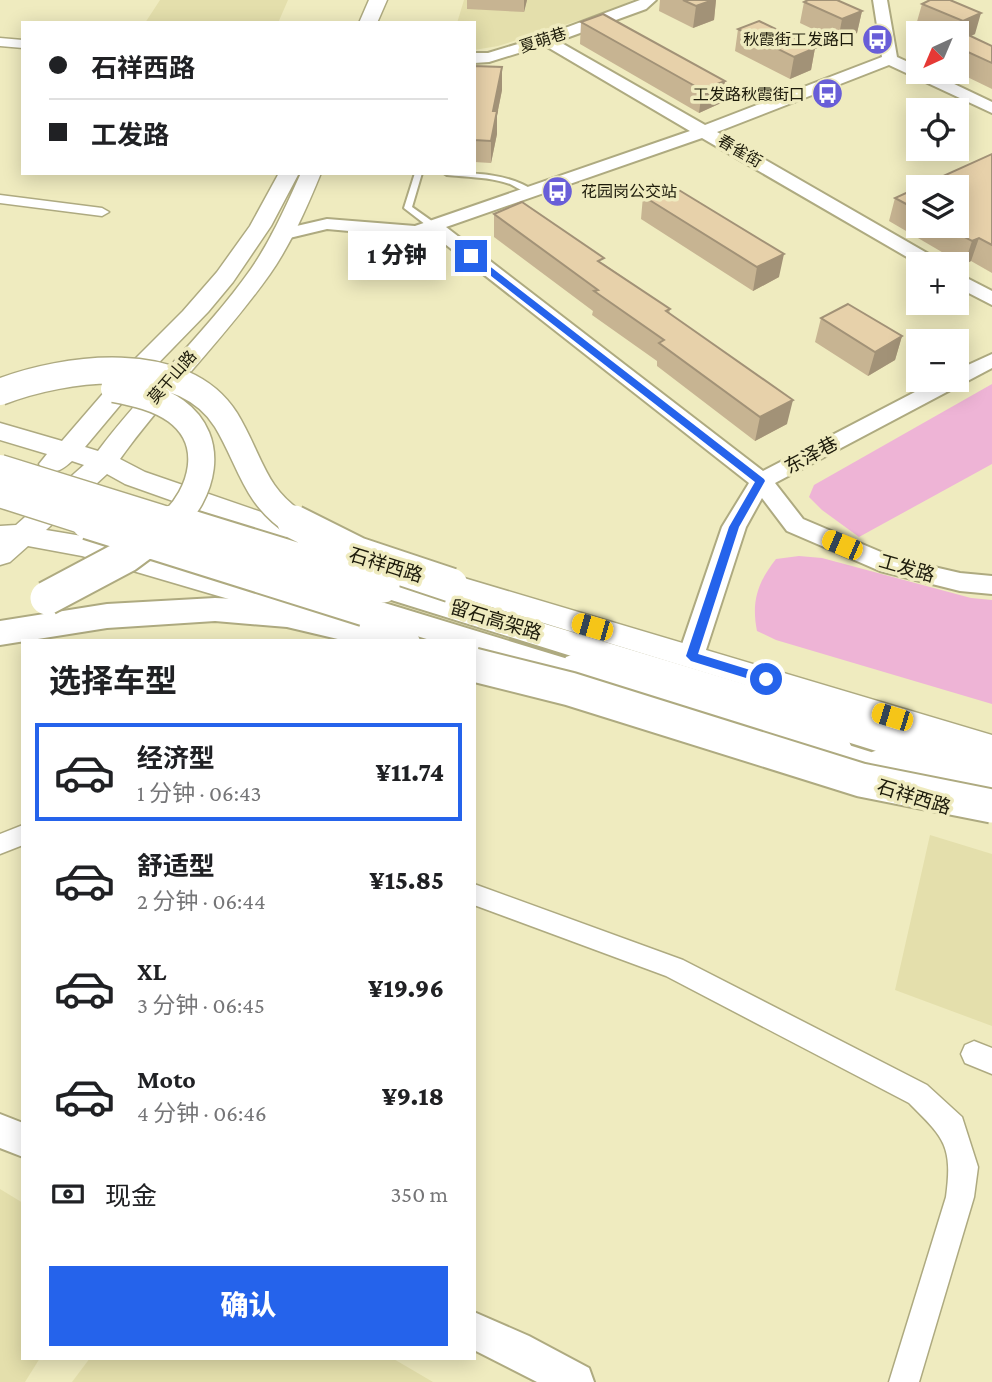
<!DOCTYPE html>
<html lang="zh">
<meta charset="utf-8">
<style>
body{margin:0;font-family:"Crimson Pro","Noto Sans SC",serif;background:#f2f2f2;color:#202124;height:100vh;display:flex;flex-direction:column;font-size:26px;white-space:nowrap}
*{box-sizing:border-box;margin:0}
p{font-size:23px;color:#757577}
.icon{flex:none;width:38px;height:38px;fill:none;stroke:currentColor;stroke-width:2;stroke-linecap:round;stroke-linejoin:round}
.map{position:relative;flex:1;overflow:hidden}
.sheet{position:absolute;left:21px;top:639px;width:455px;height:721px;display:flex;flex-direction:column;background:#fff;border-radius:0px;box-shadow:0 4px 18px #0003}
.sheet>*{flex:none}
.banner{position:absolute;left:21px;top:21px;width:455px;height:154px;border-radius:0px;box-shadow:0 4px 18px #0003;display:grid;align-content:center;height:154px;padding:0 28px;background:#fff}
.needle{width:46px;rotate:224deg}
.buttons{position:absolute;left:906px;top:21px;display:grid;gap:14px}
.buttons a{display:grid;place-items:center;width:63px;height:63px;border-radius:0px;background:#fff;box-shadow:0 4px 18px #0003;font-size:35px}
.end{position:absolute;width:32px;height:32px;margin:-16px;border:9px solid #2563eb;background:#fff;box-shadow:0 0 0 4px #fff}
.from{border-radius:50%}
.bubble{position:absolute;height:49px;border-radius:0px;background:#fff;box-shadow:0 4px 18px #0003;font-size:23px;font-weight:800;line-height:49px;text-align:center}
.car{position:absolute;width:21px;height:42px;margin:-21px -10px;border-radius:9px;box-shadow:0 0 5px 2px #0007;background:linear-gradient(#f5c518 24%,#345 0 40%,#f5c518 0 76%,#345 0 86%,#f5c518 0)}
.banner b{display:flex;align-items:center;gap:24px;height:66px;font-size:26px}
.banner b+b{border-top:2px solid #e0e0e0}
.banner i{width:18px;height:18px;background:#202124}
ul{padding:0;list-style:none}
li{display:flex;align-items:center;gap:21px;height:98px;margin:0 14px 10px;padding:0 14px;border:4px solid transparent;border-radius:0px}
li div{flex:1}
li b{display:block;font-size:26px}
li em{font-style:normal;font-weight:800}
li.selected{border-color:#2563eb}
li>.icon{width:63px;height:63px;stroke-width:1.5}
h2{padding:0 28px;font-size:32px;line-height:84px}
.pay{display:flex;align-items:center;gap:18px;height:77px;padding:0 28px;font-size:26px}
.pay p{margin-inline-start:auto}
.cta{display:flex;gap:14px;margin-top:auto;padding:14px 28px}
.cta a{flex:1;height:80px;border-radius:0px;background:#2563eb;color:#fff;font-size:28px;font-weight:800;line-height:80px;text-align:center}
.map>svg:first-child{display:block}
.built{fill:#e4dfac}
.green{fill:#eeb4d6}
.lines{fill:none;stroke-linecap:round;stroke-linejoin:round}
.service-casing{stroke:#aeaa80;stroke-width:4}
.minor-casing{stroke:#aeaa80;stroke-width:3}
.tertiary-casing{stroke:#aeaa80;stroke-width:4}
.primary-casing{stroke:#aeaa80;stroke-width:3}
.trunk-casing{stroke:#aeaa80;stroke-width:4}
.service{fill:#fff;fill-rule:evenodd}
.minor{fill:#fff;fill-rule:evenodd}
.tertiary{fill:#fff;fill-rule:evenodd}
.primary{fill:#fff;fill-rule:evenodd}
.trunk{fill:#fff;fill-rule:evenodd}
.trunk-bridge-far1-casing{stroke:#aeaa80;stroke-width:29;stroke-linecap:butt}
.trunk-bridge-casing{stroke:#aeaa80;stroke-width:37;stroke-linecap:butt}
.trunk-bridge-far1{stroke:#fff;stroke-width:26}
.trunk-bridge{stroke:#fff;stroke-width:33}
.wall{fill:#c7b492}
.shaded-wall{fill:#a29277}
.building{fill:#e7d1aa;stroke:#a29277;stroke-width:2}
.route{fill:#2563eb}
.labels{text-anchor:middle;dominant-baseline:central;stroke-width:7;stroke-linejoin:round;paint-order:stroke}
.far-poi-label{font-size:16px;fill:#1d1b0b;stroke:#efebbf;text-anchor:end}
.far-street-label{font-size:16px;fill:#1d1b0b;stroke:#efebbf}
.street-label{font-size:19px;fill:#1d1b0b;stroke:#efebbf}
</style>
<div class="map">
<svg width="992" height="1382" viewBox="0 0 992 1382">
<rect width="100%" height="100%" fill="#efebbf"/>
<!-- built -->
<path class="built" d="M160,0H288L278,23H145Z
M464,0H633L615,9L498,46L474,50V23H457Z
M930,835L992,854V1026L895,990Z
M0,1189L23,1203V1358H40L25,1382H0Z
M90,1358H392L433,1382H72Z"/>
<!-- green -->
<path class="green" d="M992,384V464L859,537L822,510L809,497L814,485Z
M799,556L822,558L971,598L992,600V704L776,640L757,631C751,601 758,582 776,559Z"/>
<g class="lines">
<defs>
<path id="service" d="M415,173H422L412,207L436,224V228H430L404,208Z
M444,173C475,173 509,173 536,192C527,195 518,188 510,184C490,177 468,177 447,175Z"/>
<path id="minor" d="M0,38L23,40V48L0,46Z
M0,195L102,208L109,212L102,216L0,203Z
M23,825V845L0,854V834Z
M474,884L683,960L927,1085L962,1117L978,1167L974,1197L919,1382H889L946,1197C953,1145 944,1138 909,1103L666,976L474,905Z
M974,1041L992,1048V1074L965,1063L961,1054L965,1045Z"/>
<path id="tertiary" d="M640,0H656L646,9L558,41L705,125L882,57L873,0H887L897,57L919,67V72H929L992,102V113L889,65L717,132L939,260L941,264H919L702,138L446,227L763,471L938,380H957V370L992,354V368L775,483L803,519L895,558L960,573L992,576V594L960,591L880,571L787,531L762,498L746,527L704,656L700,663L691,666L682,663L678,656L722,527L749,483L431,233L416,237L327,229L281,240L272,235L275,231L327,219L415,226L690,131L544,45L489,62L474,63V53H488L541,37Z
M957,273L992,291V305L957,287Z
M0,1114L23,1123V1157L0,1148Z
M474,1312L529,1336L589,1368L594,1382H537L474,1350Z"/>
<path id="primary" d="M369,0H387L377,23H359Z
M279,173H299L271,226L233,282L208,312L137,385L85,447L98,451C145,388 205,334 251,269C271,240 286,206 301,173H321C307,207 291,244 270,274C224,339 166,395 120,459L145,472L328,535L332,542L328,549L318,552L308,549L125,484L107,474L46,530L82,536L405,629L416,632L420,640H368L82,556L28,546L10,562L0,565V526L16,525L84,465L72,461C62,470 56,474 43,470L39,464L47,454L0,440V423L62,441L119,375L183,311L217,272L250,226Z
M427,567L992,735V761L417,584L412,577L417,570Z
M577,653L847,737L851,746L847,755L835,759L566,673L562,665L566,657Z
M884,748L992,781V803L982,806L872,770L868,761L872,752Z"/>
<path id="trunk" d="M383,575L992,759V787L372,594L368,586L372,578Z
M365,597L614,673L619,682L614,691L602,695L474,655V640H430L354,617L349,609L354,601Z
M215,598C278,600 331,613 391,631L396,640H342L287,627L215,621L107,628L0,645V621L107,604Z
M804,731L922,768L928,778L922,788L910,792L792,755L787,745L792,735Z"/>
</defs>
<!-- service casing -->
<use href="#service" class="service-casing"/>
<!-- minor casing -->
<use href="#minor" class="minor-casing"/>
<!-- tertiary casing -->
<use href="#tertiary" class="tertiary-casing"/>
<!-- primary casing -->
<use href="#primary" class="primary-casing"/>
<!-- trunk casing -->
<use href="#trunk" class="trunk-casing"/>
<!-- service -->
<use href="#service" class="service"/>
<!-- minor -->
<use href="#minor" class="minor"/>
<!-- tertiary -->
<use href="#tertiary" class="tertiary"/>
<!-- primary -->
<use href="#primary" class="primary"/>
<!-- trunk -->
<use href="#trunk" class="trunk"/>
<defs>
<path id="trunk-bridge-far1" d="M114,389C135,393 158,398 176,411C217,441 203,494 170,524
M0,392C64,367 183,351 226,420C251,461 253,496 297,524
M0,468L180,524
M0,494L94,524"/>
<path id="trunk-bridge" d="M88,522L365,609
M175,522L383,586
M294,522L358,554L451,585
M47,598L126,556L172,522
M474,665L570,689L861,780L992,806"/>
</defs>
<!-- trunk-bridge-far1 casing -->
<use href="#trunk-bridge-far1" class="trunk-bridge-far1-casing"/>
<!-- trunk-bridge casing -->
<use href="#trunk-bridge" class="trunk-bridge-casing"/>
<!-- trunk-bridge-far1 -->
<use href="#trunk-bridge-far1" class="trunk-bridge-far1"/>
<!-- trunk-bridge -->
<use href="#trunk-bridge" class="trunk-bridge"/>
</g>
<!-- wall -->
<path class="wall" d="M467,0H527L524,12L467,9Z
M660,0H716L714,20L693,28L659,11Z
M950,0L975,34L971,36L992,46V89L957,72V33H936L916,25L922,4Z
M804,2L862,11L857,33L838,41L800,23Z
M581,22L725,81L721,103L699,113L580,44Z
M738,29L815,48L811,70L790,79L735,51Z
M474,66L502,67V90L497,115V134L491,163L474,162Z
M992,154V273L971,261L964,265L889,221L895,198L919,187V226H957Z
M643,196L779,277L753,291L641,219Z
M494,214L604,264L670,309L669,314L787,424L755,441L657,366V361L592,315L593,311L494,237Z
M821,318L902,336L895,360L868,376L815,342Z"/>
<!-- shaded-wall -->
<path class="shaded-wall" d="M524,0H527L524,12Z
M713,0H716L714,20L693,28L696,6Z
M862,11L857,33L838,41L842,19Z
M981,13L975,34L957,42L963,21Z
M815,48L811,70L790,79L794,57Z
M502,67V90L497,115V134L491,163V141L493,111Z
M725,81L721,103L699,113L702,90Z
M979,238L971,261L964,265L972,241Z
M784,254L779,277L753,291L757,267Z
M902,336L895,360L868,376L875,352Z
M793,400L787,424L755,441L760,417Z"/>
<!-- building -->
<path class="building" d="M683,0H713L696,6Z
M808,0H837L862,11L842,19L804,2Z
M930,0H950L981,13L963,21L922,4Z
M603,14L725,81L702,90L581,22Z
M759,21L815,48L794,57L738,29Z
M962,32L992,46V63L957,47V34Z
M474,66L502,67L493,111H497L491,141L474,140Z
M992,154V245L979,238L972,241L944,226H957V187H919Z
M669,184L784,254L757,267L643,196Z
M919,187V211L895,198Z
M522,202L604,258L598,261L670,309L666,311L793,400L760,417L659,343L664,340L594,291L598,290L494,214Z
M848,304L902,336L875,352L821,318Z"/>
<!-- route -->
<path class="route" d="M468,254H474L764,479L765,481L739,527L698,654L770,676V682L766,684L691,661L686,656L729,527L755,482L468,258Z"/>
<!-- icons -->
<defs>
<symbol id="bus-disc" viewBox="-11 -11 22 22"><circle r="9.5" fill="#695ed8" stroke="#efebbf"/><path d="M-5-6H5V4H4V6H2V4H-2V6H-4V4H-5ZM-3.5-4V0h7V-4ZM-3.5 1.2v1.5H-2V1.2ZM2 1.2v1.5H3.5V1.2Z" fill="#fff"/></symbol>
</defs>
<g fill-rule="evenodd">
<use href="#bus-disc" x="860" y="22" width="35" height="35"/>
<use href="#bus-disc" x="810" y="76" width="35" height="35"/>
<use href="#bus-disc" x="540" y="174" width="35" height="35"/>
</g>
<g class="labels">
<!-- far-poi labels -->
<g class="far-poi-label">
<text x="855" y="39">秋霞街工发路口</text>
<text x="805" y="94">工发路秋霞街口</text>
<text x="581" y="191" text-anchor="start">花园岗公交站</text>
</g>
<!-- far-street labels -->
<g class="far-street-label">
<text transform="translate(543 40) rotate(-18)">夏萌巷</text>
<text transform="translate(740 151) rotate(30)">春雀街</text>
<text transform="translate(172 377) rotate(-49)">莫干山路</text>
</g>
<!-- street labels -->
<g class="street-label">
<text transform="translate(811 455) rotate(-28)">东泽巷</text>
<text transform="translate(386 565) rotate(17)">石祥西路</text>
<text transform="translate(907 568) rotate(16)">工发路</text>
<text transform="translate(496 620) rotate(17)">留石高架路</text>
<text transform="translate(914 797) rotate(17)">石祥西路</text>
</g>
</g>
</svg>
<div class="buttons">
<a><svg class="needle" viewBox="-14 -14 28 28"><path d="M0-13l5 13h-10z" fill="#e53935"/><path d="M0 13l5-13h-10z" fill="#757577"/></svg></a>
<a><svg class="icon" aria-label="locate" viewBox="0 0 24 24"><circle cx="12" cy="12" r="6"/><path d="M12 2v4M12 18v4M2 12h4M18 12h4"/></svg></a>
<a><svg class="icon" aria-label="layers" viewBox="0 0 24 24"><path d="M12 4l9 5-9 5-9-5zM3 14l9 5 9-5"/></svg></a>
<a>+</a>
<a>−</a>
</div>
<i class="end from" style="left:766px;top:679px"></i>
<i class="end" style="left:471px;top:256px"></i>
<div class="bubble" style="left:348px;top:231px;width:98px">1 分钟</div>
<i class="car" style="left:842px;top:545px;rotate:293deg"></i>
<i class="car" style="left:592px;top:627px;rotate:286deg"></i>
<i class="car" style="left:892px;top:717px;rotate:287deg"></i>
<div class="banner">
<b><i class="from"></i>石祥西路</b>
<b><i></i>工发路</b>
</div>
<section class="sheet">
<h2>选择车型</h2>
<ul>
<li class="selected"><svg class="icon" aria-label="car" viewBox="0 0 24 24"><path d="M5 17H2v-5l4-1 3-4h7l3 4 3 1v5h-3M9 17h6M6 11h13"/><circle cx="7" cy="17" r="2"/><circle cx="17" cy="17" r="2"/></svg><div><b>经济型</b><p>1 分钟 · 06:43</p></div><em>¥11.74</em></li>
<li><svg class="icon" aria-label="car" viewBox="0 0 24 24"><path d="M5 17H2v-5l4-1 3-4h7l3 4 3 1v5h-3M9 17h6M6 11h13"/><circle cx="7" cy="17" r="2"/><circle cx="17" cy="17" r="2"/></svg><div><b>舒适型</b><p>2 分钟 · 06:44</p></div><em>¥15.85</em></li>
<li><svg class="icon" aria-label="car" viewBox="0 0 24 24"><path d="M5 17H2v-5l4-1 3-4h7l3 4 3 1v5h-3M9 17h6M6 11h13"/><circle cx="7" cy="17" r="2"/><circle cx="17" cy="17" r="2"/></svg><div><b>XL</b><p>3 分钟 · 06:45</p></div><em>¥19.96</em></li>
<li><svg class="icon" aria-label="car" viewBox="0 0 24 24"><path d="M5 17H2v-5l4-1 3-4h7l3 4 3 1v5h-3M9 17h6M6 11h13"/><circle cx="7" cy="17" r="2"/><circle cx="17" cy="17" r="2"/></svg><div><b>Moto</b><p>4 分钟 · 06:46</p></div><em>¥9.18</em></li>
</ul>
<div class="pay"><svg class="icon" aria-label="cash" viewBox="0 0 24 24"><path d="M3 7h18v10H3z"/><circle cx="12" cy="12" r="2"/></svg>现金<p>350 m</p></div>
<div class="cta"><a>确认</a></div>
</section>
</div>
